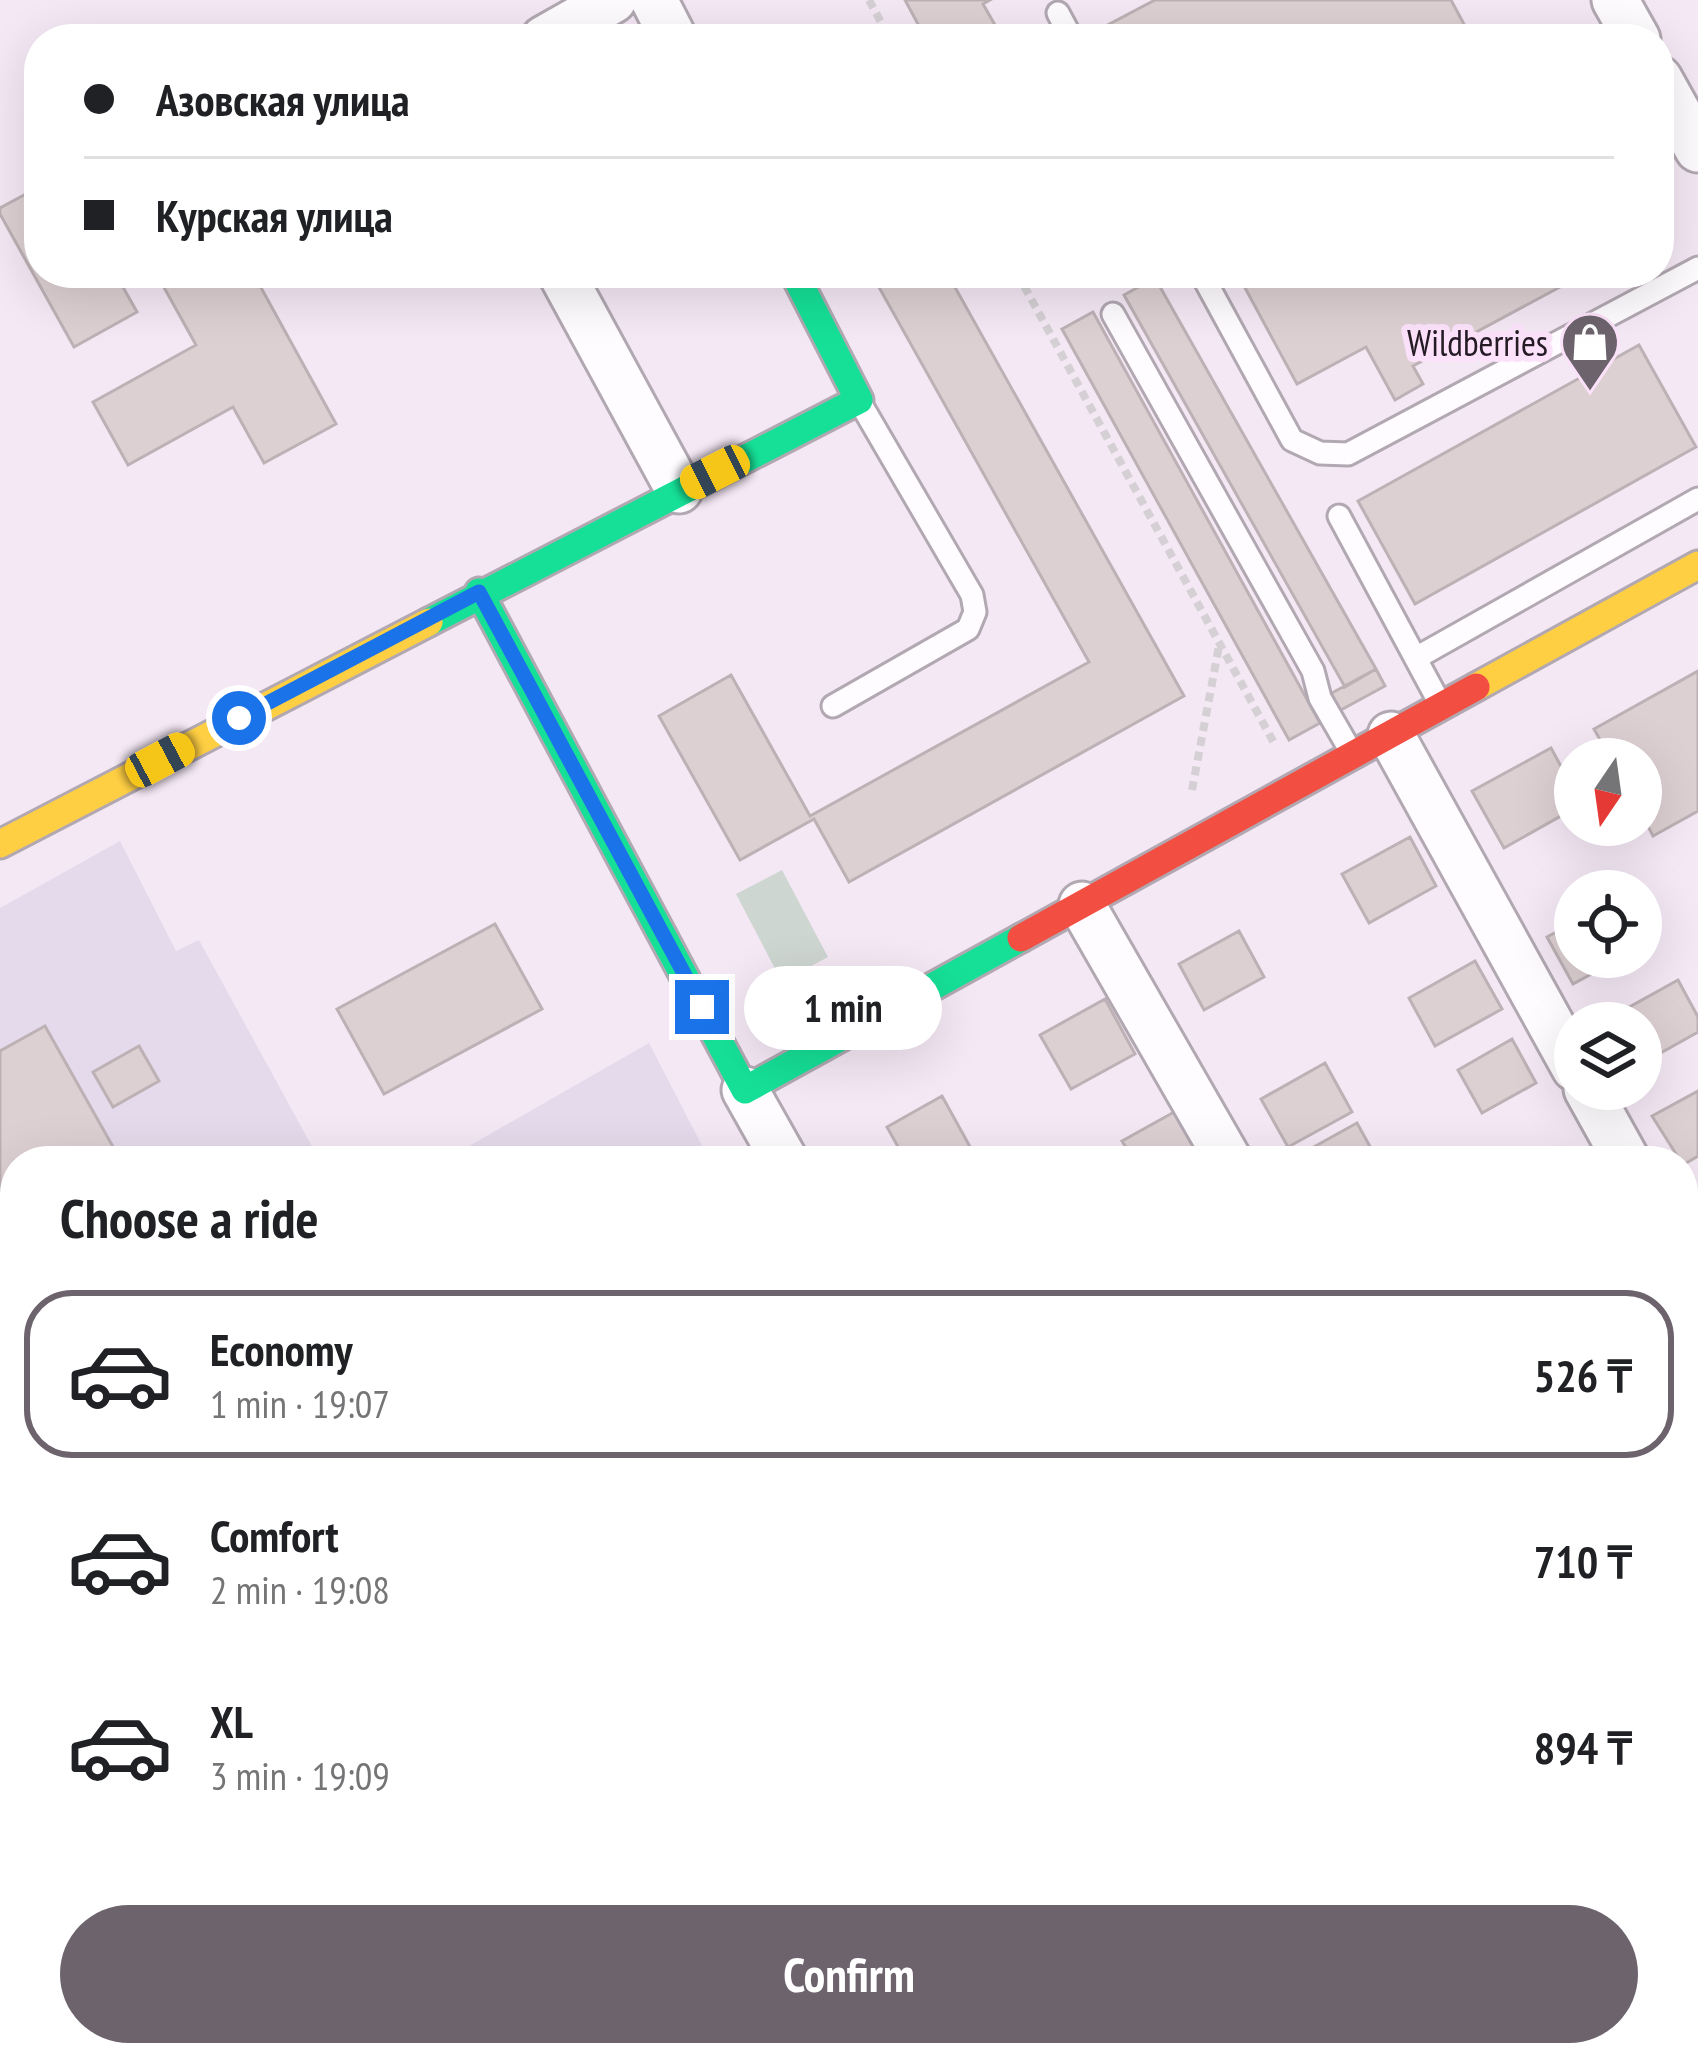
<!DOCTYPE html>
<meta charset="utf-8">
<style>
body{margin:0;font-family:"PT Sans Narrow",sans-serif;background:#f2f2f2;color:#202124;height:100vh;display:flex;flex-direction:column;font-size:45px;white-space:nowrap}
*{box-sizing:border-box;margin:0}
p{font-size:39px;color:#757577}
.icon{flex:none;width:66px;height:66px;fill:none;stroke:currentColor;stroke-width:2;stroke-linecap:round;stroke-linejoin:round}
.map{position:relative;flex:1;overflow:hidden}
.drawer{position:absolute;left:0px;top:1146px;width:1698px;height:921px;display:flex;flex-direction:column;background:#fff;border-radius:48px 48px 0 0;box-shadow:0 12px 48px #0002}
.drawer>*{flex:none}
.top-card{position:absolute;left:24px;top:24px;width:1650px;height:264px;border-radius:48px;box-shadow:0 12px 48px #0002;display:grid;align-content:center;height:264px;padding:0 60px;background:#fff}
.needle{width:78px;rotate:193deg}
.buttons{position:absolute;left:1554px;top:738px;display:grid;gap:24px}
.buttons a{display:grid;place-items:center;width:108px;height:108px;border-radius:50%;background:#fff;box-shadow:0 12px 48px #0002;font-size:60px}
.end{position:absolute;width:54px;height:54px;margin:-27px;border:15px solid #1a73e8;background:#fff;box-shadow:0 0 0 6px #fff}
.from{border-radius:50%}
.bubble{position:absolute;height:84px;border-radius:42px;background:#fff;box-shadow:0 12px 48px #0002;font-size:39px;font-weight:700;line-height:84px;text-align:center}
.car{position:absolute;width:36px;height:72px;margin:-36px -18px;border-radius:15px;box-shadow:0 0 9px 3px #0007;background:linear-gradient(#f5c518 24%,#345 0 40%,#f5c518 0 76%,#345 0 86%,#f5c518 0)}
.top-card b{display:flex;align-items:center;gap:42px;height:114px;font-size:45px}
.top-card b+b{border-top:3px solid #e0e0e0}
.top-card i{width:30px;height:30px;background:#202124}
ul{padding:0;list-style:none}
li{display:flex;align-items:center;gap:36px;height:168px;margin:0 24px 18px;padding:0 36px;border:6px solid transparent;border-radius:48px}
li div{flex:1}
li b{display:block;font-size:45px}
li em{font-style:normal;font-weight:700}
li.current{border-color:#6d636d}
li>.icon{width:108px;height:108px;stroke-width:1.5}
h2{padding:0 60px;font-size:54px;line-height:144px}
.primary-button{display:flex;gap:24px;margin-top:auto;padding:24px 60px}
.primary-button a{flex:1;height:138px;border-radius:72px;background:#6d636d;color:#fff;font-size:48px;font-weight:700;line-height:138px;text-align:center}
.map>svg:first-child{display:block}
.education{fill:#e5daeb}
.green{fill:#ced6d2}
.building{fill:#ddd0d3;stroke:#bdb1b5;stroke-width:3}
.lines{fill:none;stroke-linecap:round;stroke-linejoin:round}
.lane-casing{stroke:#b2a8b2;stroke-width:27}
.street-casing{stroke:#b2a8b2;stroke-width:51}
.fast-casing{stroke:#b2a8b2;stroke-width:33}
.slow-casing{stroke:#b2a8b2;stroke-width:33}
.jam-casing{stroke:#b2a8b2;stroke-width:33}
.path{stroke:#d4d0d4;stroke-width:8;stroke-dasharray:9 6;stroke-linecap:butt}
.lane{stroke:#fefcfe;stroke-width:21}
.street{stroke:#fefcfe;stroke-width:45}
.fast{stroke:#16e098;stroke-width:27}
.slow{stroke:#ffcf43;stroke-width:27}
.jam{stroke:#f24e42;stroke-width:27}
.route{stroke:#1a73e8;stroke-width:15}
.labels{text-anchor:middle;dominant-baseline:central;stroke-width:12;stroke-linejoin:round;paint-order:stroke}
.poi-label{font-size:36px;fill:#241b24;stroke:#fbe2fa;text-anchor:end}
</style>
<div class="map">
<svg width="1698" height="2066" viewBox="0 0 1698 2066">
<rect width="100%" height="100%" fill="#f5e8f5"/>
<!-- education -->
<path class="education" d="M120,841L176,951L199,940L320,1161H15V1785L0,1793V908Z
M649,1043L710,1161H443Z"/>
<!-- green -->
<path class="green" d="M782,870L828,957L782,982L736,894Z"/>
<!-- building -->
<path class="building" d="M905,0H990L983,4L1003,39H926Z
M1155,0H1451L1472,39H1110L1104,27Z
M39,187V273H115L137,312L74,347L0,214V208Z
M156,273H253L336,424L264,463L233,407L128,465L93,402L196,345Z
M871,273H947L1184,696L849,882L814,819L740,860L659,716L731,675L810,816L1089,662Z
M1237,273H1586L1413,366L1423,384L1395,400L1366,347L1297,384Z
M1155,278L1376,669L1345,687L1124,295Z
M1093,312L1320,723L1289,740L1062,329Z
M1639,345L1696,447L1415,604L1358,501Z
M1376,669L1385,686L1339,711L1330,694Z
M1698,671V811L1653,836L1641,813V759H1611L1594,729Z
M1551,748L1575,792V808L1504,848L1472,791Z
M1410,837L1436,886L1369,923L1342,874Z
M1575,922V957H1623L1573,984L1547,937Z
M495,924L542,1009L384,1094L337,1009Z
M1239,931L1264,977L1204,1010L1179,964Z
M1475,961L1502,1009L1435,1046L1409,998Z
M1678,980L1698,1017V1032L1641,1064V1023L1604,1021Z
M1105,999L1135,1054L1071,1089L1040,1035Z
M45,1026L121,1161H15V1188L0,1196V1051Z
M1512,1039L1536,1083L1482,1113L1458,1070Z
M139,1046L159,1081L113,1107L93,1072Z
M1325,1063L1352,1112L1288,1147L1261,1099Z
M1698,1091V1156L1683,1165L1652,1116Z
M942,1096L974,1154L961,1161H906L887,1127Z
M1176,1111L1203,1161H1134L1122,1141Z
M1357,1123L1378,1161H1293L1292,1159Z
M1689,1347L1698,1364V1409L1683,1417V1350Z
M3,1381L15,1403V1458L10,1461L15,1470V1625L0,1633Z
M1698,1436V1491L1691,1495L1683,1480V1444Z
M1698,1736V1796L1683,1804V1744Z
M1698,1850V1900L1683,1874V1859Z
M15,2032V2052H54L62,2066H0V2041Z
M329,2052H417L392,2066H337Z
M528,2052H606L610,2061L601,2066H536Z
M1121,2052H1203L1178,2066H1129Z
M1382,2052H1448L1423,2066H1390Z"/>
<g class="lines">
<defs>
<path id="lane" d="M1058,13L1072,39
M1201,273L1292,440L1320,453L1348,454L1698,268
M1113,314L1313,671L1320,698L1350,750
M1339,516L1438,700
M1416,658L1698,499
M833,706L968,629L975,612L972,595L862,406"/>
<path id="street" d="M654,0L674,39
M1615,0L1637,39
M544,39L613,0
M1659,79L1698,149
M561,273L679,490
M1391,735L1575,1068
M1082,905L1229,1161
M1587,1089L1627,1161
M745,1090L785,1161
M1683,1263L1698,1290
M0,1815L15,1807
M0,1894L15,1920
M1683,1972L1698,1998
M91,2052L99,2066
M472,2052L480,2066
M856,2052L863,2066
M1305,2052L1314,2066
M1504,2066L1529,2052"/>
<path id="fast" d="M479,592L745,1090L1021,938
M429,622L859,400L794,273"/>
<path id="slow" d="M1476,687L1698,565
M0,844L429,622"/>
<path id="jam" d="M1021,938L1476,687"/>
</defs>
<!-- lane casing -->
<use href="#lane" class="lane-casing"/>
<!-- street casing -->
<use href="#street" class="street-casing"/>
<!-- fast casing -->
<use href="#fast" class="fast-casing"/>
<!-- slow casing -->
<use href="#slow" class="slow-casing"/>
<!-- jam casing -->
<use href="#jam" class="jam-casing"/>
<!-- path -->
<path class="path" d="M869,0L890,39
M1017,273L1274,743
M1192,790L1219,646"/>
<!-- lane -->
<use href="#lane" class="lane"/>
<!-- street -->
<use href="#street" class="street"/>
<!-- fast -->
<use href="#fast" class="fast"/>
<!-- slow -->
<use href="#slow" class="slow"/>
<!-- jam -->
<use href="#jam" class="jam"/>
</g>
<g class="lines">
<!-- route -->
<path class="route" d="M239,718L479,592L702,1007"/>
</g>
<!-- icons -->
<defs>
<symbol id="shop-pin" viewBox="-11 -11 22 30"><path d="M0 17L-7.5 6A9.5 9.5 0 1 1 7.5 6Z" fill="#6d636d" stroke="#fbe2fa"/><path d="M-5-2.5h2.3a2.7 3.5 0 0 1 5.4 0H5L5.5 6h-11ZM-1.5-2.5h3a1.5 2.3 0 0 0-3 0Z" fill="#fff"/></symbol>
</defs>
<g fill-rule="evenodd">
<use href="#shop-pin" x="1557" y="309" width="66" height="90"/>
</g>
<g class="labels">
<!-- poi labels -->
<g class="poi-label">
<text x="1548" y="342">Wildberries</text>
</g>
</g>
</svg>
<div class="buttons">
<a><svg class="needle" viewBox="-14 -14 28 28"><path d="M0-13l5 13h-10z" fill="#e53935"/><path d="M0 13l5-13h-10z" fill="#757577"/></svg></a>
<a><svg class="icon" aria-label="locate" viewBox="0 0 24 24"><circle cx="12" cy="12" r="6"/><path d="M12 2v4M12 18v4M2 12h4M18 12h4"/></svg></a>
<a><svg class="icon" aria-label="layers" viewBox="0 0 24 24"><path d="M12 4l9 5-9 5-9-5zM3 14l9 5 9-5"/></svg></a>
</div>
<i class="end from" style="left:239px;top:718px"></i>
<i class="end" style="left:702px;top:1007px"></i>
<div class="bubble" style="left:744px;top:966px;width:198px">1 min</div>
<i class="car" style="left:715px;top:472px;rotate:243deg"></i>
<i class="car" style="left:160px;top:760px;rotate:62deg"></i>
<div class="top-card">
<b><i class="from"></i>Азовская улица</b>
<b><i></i>Курская улица</b>
</div>
<section class="drawer">
<h2>Choose a ride</h2>
<ul>
<li class="current"><svg class="icon" aria-label="car" viewBox="0 0 24 24"><path d="M5 17H2v-5l4-1 3-4h7l3 4 3 1v5h-3M9 17h6M6 11h13"/><circle cx="7" cy="17" r="2"/><circle cx="17" cy="17" r="2"/></svg><div><b>Economy</b><p>1 min · 19:07</p></div><em>526 ₸</em></li>
<li><svg class="icon" aria-label="car" viewBox="0 0 24 24"><path d="M5 17H2v-5l4-1 3-4h7l3 4 3 1v5h-3M9 17h6M6 11h13"/><circle cx="7" cy="17" r="2"/><circle cx="17" cy="17" r="2"/></svg><div><b>Comfort</b><p>2 min · 19:08</p></div><em>710 ₸</em></li>
<li><svg class="icon" aria-label="car" viewBox="0 0 24 24"><path d="M5 17H2v-5l4-1 3-4h7l3 4 3 1v5h-3M9 17h6M6 11h13"/><circle cx="7" cy="17" r="2"/><circle cx="17" cy="17" r="2"/></svg><div><b>XL</b><p>3 min · 19:09</p></div><em>894 ₸</em></li>
</ul>
<div class="primary-button"><a>Confirm</a></div>
</section>
</div>
